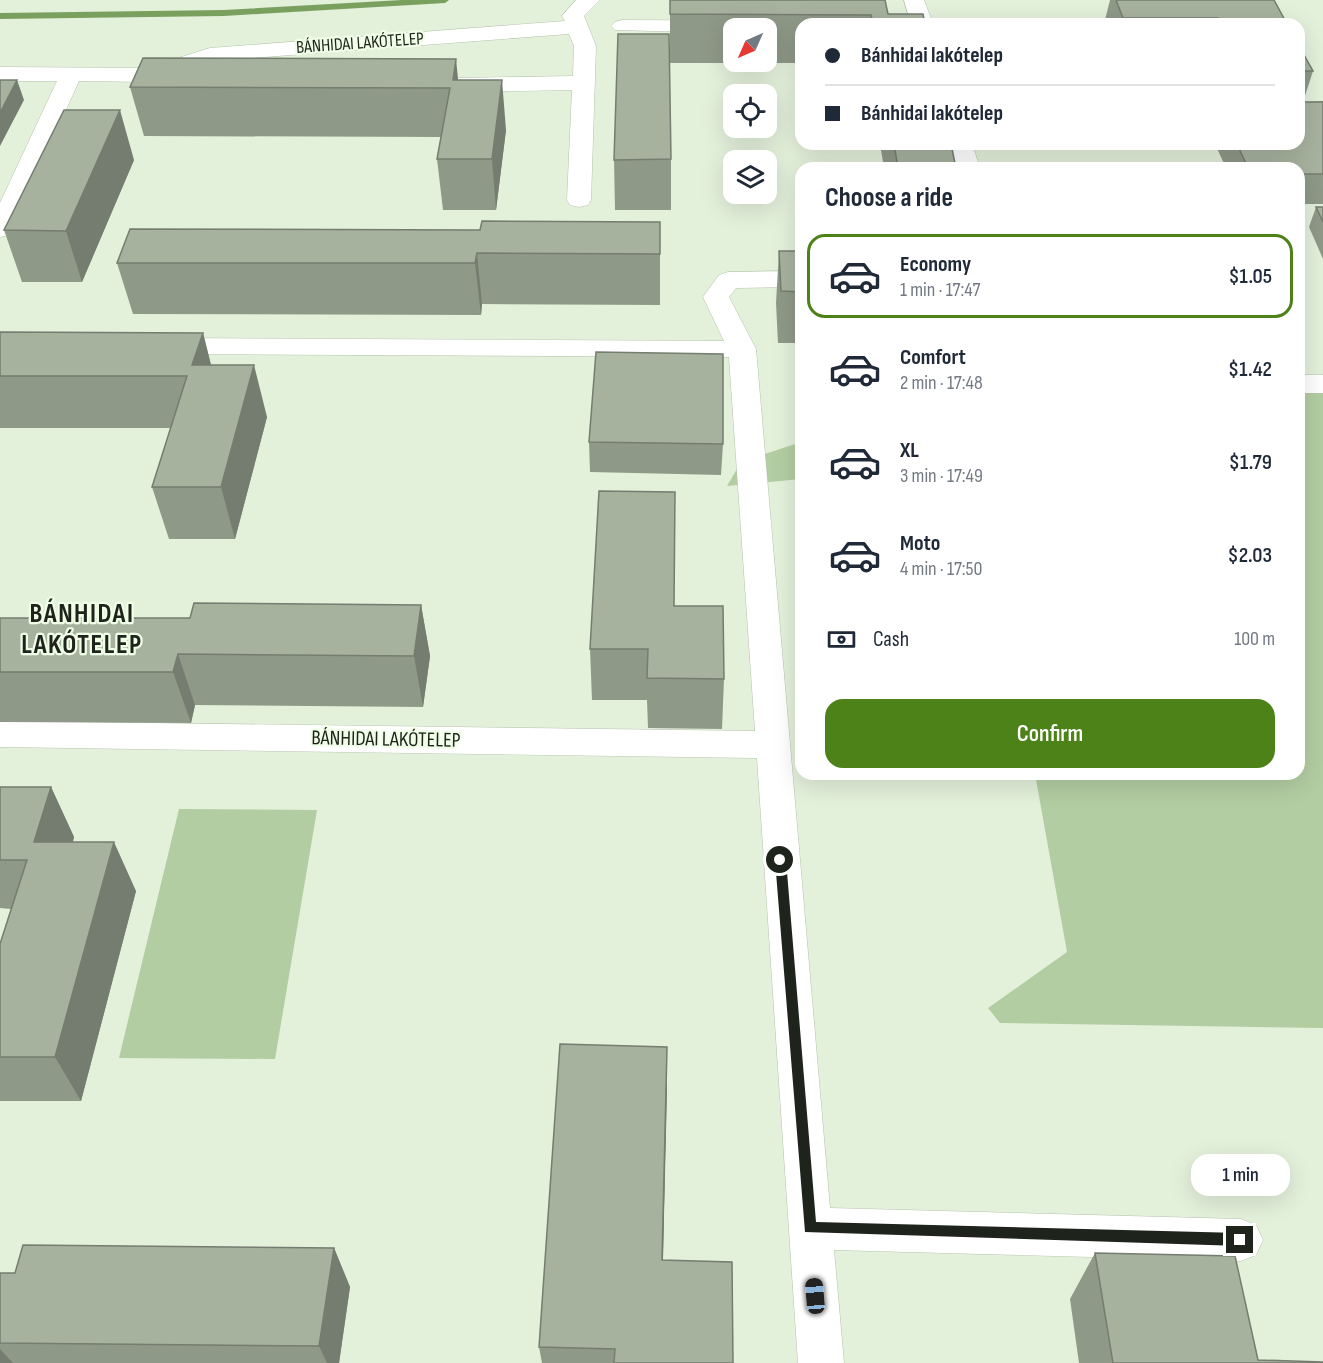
<!DOCTYPE html>
<meta charset="utf-8">
<style>
body{margin:0;font-family:"Sofia Sans Condensed",sans-serif;background:#f2f2f3;color:#1f2937;height:100vh;display:flex;flex-direction:column;font-size:22px;white-space:nowrap}
*{box-sizing:border-box;margin:0}
p{font-size:20px;color:#747a83}
.icon{flex:none;width:33px;height:33px;fill:none;stroke:currentColor;stroke-width:2;stroke-linecap:round;stroke-linejoin:round}
.map{position:relative;flex:1;overflow:hidden}
.sheet{position:absolute;left:795px;top:162px;width:510px;height:618px;display:flex;flex-direction:column;background:#fff;border-radius:18px;box-shadow:0 6px 24px #0002}
.sheet>*{flex:none}
.hud{position:absolute;left:795px;top:18px;width:510px;height:132px;border-radius:18px;box-shadow:0 6px 24px #0002;display:grid;align-content:center;height:132px;padding:0 30px;background:#fff}
.needle{width:39px;rotate:225deg}
.tools{position:absolute;left:723px;top:18px;display:grid;gap:12px}
.tools a{display:grid;place-items:center;width:54px;height:54px;border-radius:12px;background:#fff;box-shadow:0 6px 24px #0002;font-size:30px}
.end{position:absolute;width:27px;height:27px;margin:-14px;border:8px solid #1e231b;background:#fff;box-shadow:0 0 0 3px #fff}
.from{border-radius:50%}
.bubble{position:absolute;height:42px;border-radius:18px;background:#fff;box-shadow:0 6px 24px #0002;font-size:20px;font-weight:600;line-height:42px;text-align:center}
.car{position:absolute;width:18px;height:36px;margin:-18px -9px;border-radius:8px;box-shadow:0 0 4px 2px #0007;background:linear-gradient(#222 24%,#8ab4d8 0 40%,#222 0 76%,#8ab4d8 0 86%,#222 0)}
.hud b{display:flex;align-items:center;gap:21px;height:57px;font-size:22px}
.hud b+b{border-top:2px solid #e0e1e3}
.hud i{width:15px;height:15px;background:#1f2937}
ul{padding:0;list-style:none}
li{display:flex;align-items:center;gap:18px;height:84px;margin:0 12px 9px;padding:0 18px;border:3px solid transparent;border-radius:18px}
li div{flex:1}
li b{display:block;font-size:22px}
li em{font-style:normal;font-weight:600}
li.active{border-color:#4d8218}
li>.icon{width:54px;height:54px;stroke-width:1.5}
h2{padding:0 30px;font-size:27px;line-height:72px}
.pay{display:flex;align-items:center;gap:15px;height:66px;padding:0 30px;font-size:22px}
.pay p{margin-inline-start:auto}
.button{display:flex;gap:12px;margin-top:auto;padding:12px 30px}
.button a{flex:1;height:69px;border-radius:18px;background:#4d8218;color:#fff;font-size:24px;font-weight:600;line-height:69px;text-align:center}
.map>svg:first-child{display:block}
.green{fill:#b3cda2}
.lines{fill:none;stroke-linecap:round;stroke-linejoin:round}
.stream{fill:#7aa05f;fill-rule:evenodd}
.minor-casing{stroke:#b5c3ad;stroke-width:1}
.minor{fill:#fff;fill-rule:evenodd}
.wall{fill:#8f9988;fill-rule:evenodd}
.shaded-wall{fill:#747d6f}
.building{fill:#a6b29e;stroke:#747d6f;stroke-width:1.5}
.route{fill:#1e231b}
.labels{text-anchor:middle;dominant-baseline:central;stroke-width:4.5;stroke-linejoin:round;paint-order:stroke}
.far-street-label{font-size:18px;fill:#1e231b;stroke:#f0fee7}
.street-label{font-size:21px;fill:#1e231b;stroke:#f0fee7}
.district-label{font-size:27px;font-weight:bold;letter-spacing:1.5px;fill:#1e231b;stroke:#f0fee7}
</style>
<div class="map">
<svg width="1323" height="1363" viewBox="0 0 1323 1363">
<rect width="100%" height="100%" fill="#e3f0da"/>
<!-- green -->
<path class="green" d="M1299,382H1323V1028L1000,1023L988,1008L1067,952L1035,774H1299Z
M801,442V479L727,486L741,462Z
M179,809L317,810L275,1059L119,1058Z"/>
<g class="lines">
<!-- stream -->
<path class="stream" d="M402,0H449L445,3L224,16L0,19V13L224,10Z"/>
<defs>
<path id="minor" d="M576,0H600L584,16L596,46L591,200L588,205L579,207L570,205L567,200L572,90L459,92L451,90L448,85L451,80L459,78L573,76L574,46L569,34L212,61L174,73L188,76L191,81L188,86L180,88L148,82L79,81L12,230L9,235L0,237V203L57,81H0V67L146,68L210,48L565,21L562,16Z
M904,0H924L933,24H911Z
M622,20L801,21L810,24H801V33H766V28H734V33L615,30L611,26L615,22Z
M948,144H972L980,168H956Z
M801,271V287L736,288L729,297L756,349L830,1208L1241,1219L1256,1225L1263,1240L1256,1255L1241,1261L834,1250L844,1363H798L757,758L0,747V721L755,731L729,357L161,354L151,352L148,346L151,340L161,338L724,341L703,297L719,275L728,272Z
M1299,375H1323V393H1299Z"/>
</defs>
<!-- minor casing -->
<use href="#minor" class="minor-casing"/>
<!-- minor -->
<use href="#minor" class="minor"/>
</g>
<!-- wall -->
<path class="wall" d="M670,0L888,14L925,24H801V63H670ZM734,28H766V62H734Z
M1110,0H1274L1287,24H1104Z
M1299,46L1313,71L1303,102L1323,101V204H1299V168H1226L1215,144H1299Z
M458,80L506,130L496,210H443L437,159L441,137L144,136L130,87Z
M880,144H951L956,168H884Z
M671,159V210H615L614,160Z
M134,160L82,282H22L4,230Z
M1316,207H1323V259L1309,227Z
M660,222V305L482,304L481,315L133,314L117,263L480,230Z
M779,251H801V343H778L776,303Z
M0,332L203,333L211,365L267,417L235,539H169L152,487L171,428H0Z
M589,442L723,444L721,475L590,472Z
M421,605L430,656L423,707L195,705L191,723L0,722V618H190Z
M674,606L724,679L722,729L648,728L647,700H592L590,649Z
M0,787H51L74,837L73,842L136,891L81,1101H0V944L11,909L0,908Z
M667,1047L663,1260L733,1363H542L539,1347Z
M334,1248L350,1287L339,1363H0V1273H15Z
M1095,1253L1258,1360L1323,1363H1079L1070,1299Z"/>
<!-- shaded-wall -->
<path class="shaded-wall" d="M456,59L461,108L453,80Z
M17,80L24,100L0,146V113Z
M502,80L506,130L496,210L492,159Z
M120,110L134,160L82,282L66,231Z
M477,253L482,304L481,315L475,263Z
M203,333L216,385L192,365Z
M254,365L267,417L235,539L221,487Z
M421,605L430,656L423,707L414,656Z
M178,654L195,705L191,723L173,672Z
M51,787L74,837L59,890L34,842Z
M114,842L136,891L81,1101L55,1057Z
M667,1047V1091L662,1299V1260Z
M334,1248L350,1287L339,1363H327L319,1346Z
M0,1349L13,1363H0Z"/>
<!-- building -->
<path class="building" d="M670,0H885L888,14H923L925,24H873L871,15L670,14Z
M1116,0H1274L1287,24H1222L1218,18H1123Z
M618,34H669L671,159L614,160Z
M1299,46L1313,71H1299Z
M143,58L456,59L453,80H502L492,159H437L450,88L130,87Z
M0,80H17L0,113Z
M1299,102H1323V174H1299V168H1248L1237,144H1299Z
M64,110H120L66,231L4,230Z
M894,144H951L956,168H898Z
M1316,207H1323V222Z
M482,221L660,222V254L477,253L475,263H117L130,229L480,230Z
M779,251H801V292L781,291Z
M0,332L203,333L192,365H254L221,487H152L187,376H0Z
M596,352L723,354V444L589,442Z
M599,491L675,492L674,606H723L724,679L647,678L648,649H590Z
M194,603L421,605L414,656L178,654L173,672H0V618H190Z
M0,787H51L34,842H114L55,1057H0V944L27,860H0Z
M560,1044L667,1047L662,1260L732,1262L733,1363H614L615,1349L539,1347Z
M23,1245L334,1248L319,1346L0,1343V1273H15Z
M1095,1253L1235,1256L1258,1360L1323,1362V1363H1113Z"/>
<!-- route -->
<path class="route" d="M780,855L786,860L816,1222L1240,1233L1245,1235L1247,1240L1245,1244L1240,1246L805,1232L775,860Z"/>
<g class="labels">
<!-- far-street labels -->
<g class="far-street-label">
<text transform="translate(360 43) rotate(-4)">BÁNHIDAI LAKÓTELEP</text>
</g>
<!-- street labels -->
<g class="street-label">
<text transform="translate(386 739) rotate(1)">BÁNHIDAI LAKÓTELEP</text>
</g>
<!-- district labels -->
<g class="district-label">
<text x="82" y="614">BÁNHIDAI<tspan x="82" dy="31">LAKÓTELEP</tspan></text>
</g>
</g>
</svg>
<div class="tools">
<a><svg class="needle" viewBox="-14 -14 28 28"><path d="M0-13l5 13h-10z" fill="#e53935"/><path d="M0 13l5-13h-10z" fill="#747a83"/></svg></a>
<a><svg class="icon" aria-label="locate" viewBox="0 0 24 24"><circle cx="12" cy="12" r="6"/><path d="M12 2v4M12 18v4M2 12h4M18 12h4"/></svg></a>
<a><svg class="icon" aria-label="layers" viewBox="0 0 24 24"><path d="M12 4l9 5-9 5-9-5zM3 14l9 5 9-5"/></svg></a>
</div>
<i class="end from" style="left:780px;top:860px"></i>
<i class="end" style="left:1240px;top:1240px"></i>
<div class="bubble" style="left:1191px;top:1154px;width:99px">1 min</div>
<i class="car" style="left:815px;top:1296px;rotate:355deg"></i>
<div class="hud">
<b><i class="from"></i>Bánhidai lakótelep</b>
<b><i></i>Bánhidai lakótelep</b>
</div>
<section class="sheet">
<h2>Choose a ride</h2>
<ul>
<li class="active"><svg class="icon" aria-label="car" viewBox="0 0 24 24"><path d="M5 17H2v-5l4-1 3-4h7l3 4 3 1v5h-3M9 17h6M6 11h13"/><circle cx="7" cy="17" r="2"/><circle cx="17" cy="17" r="2"/></svg><div><b>Economy</b><p>1 min · 17:47</p></div><em>$1.05</em></li>
<li><svg class="icon" aria-label="car" viewBox="0 0 24 24"><path d="M5 17H2v-5l4-1 3-4h7l3 4 3 1v5h-3M9 17h6M6 11h13"/><circle cx="7" cy="17" r="2"/><circle cx="17" cy="17" r="2"/></svg><div><b>Comfort</b><p>2 min · 17:48</p></div><em>$1.42</em></li>
<li><svg class="icon" aria-label="car" viewBox="0 0 24 24"><path d="M5 17H2v-5l4-1 3-4h7l3 4 3 1v5h-3M9 17h6M6 11h13"/><circle cx="7" cy="17" r="2"/><circle cx="17" cy="17" r="2"/></svg><div><b>XL</b><p>3 min · 17:49</p></div><em>$1.79</em></li>
<li><svg class="icon" aria-label="car" viewBox="0 0 24 24"><path d="M5 17H2v-5l4-1 3-4h7l3 4 3 1v5h-3M9 17h6M6 11h13"/><circle cx="7" cy="17" r="2"/><circle cx="17" cy="17" r="2"/></svg><div><b>Moto</b><p>4 min · 17:50</p></div><em>$2.03</em></li>
</ul>
<div class="pay"><svg class="icon" aria-label="cash" viewBox="0 0 24 24"><path d="M3 7h18v10H3z"/><circle cx="12" cy="12" r="2"/></svg>Cash<p>100 m</p></div>
<div class="button"><a>Confirm</a></div>
</section>
</div>
